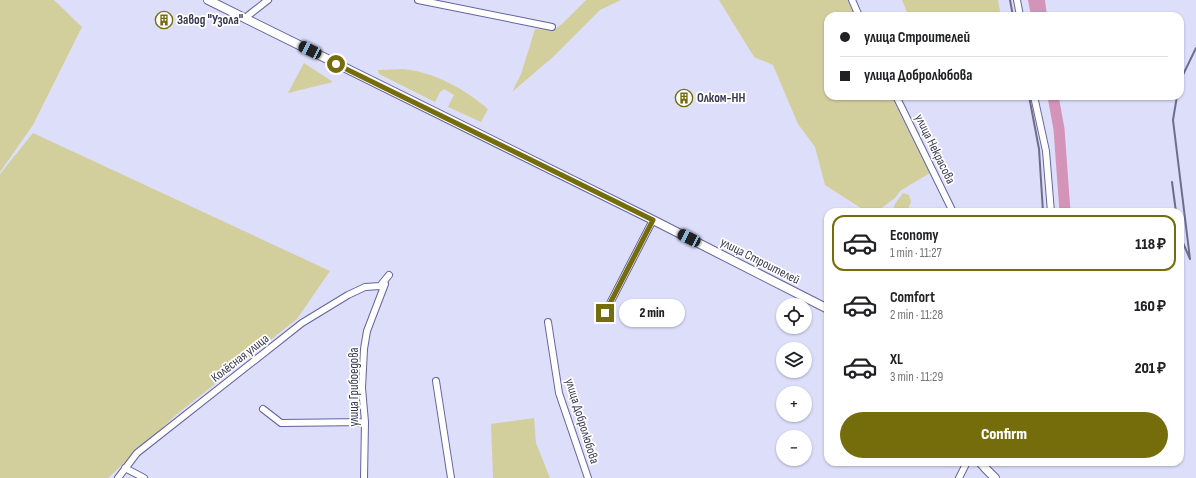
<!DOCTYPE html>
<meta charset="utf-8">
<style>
body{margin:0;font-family:"Sofia Sans Condensed",sans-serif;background:#f2f2f2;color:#202124;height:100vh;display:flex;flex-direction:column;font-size:15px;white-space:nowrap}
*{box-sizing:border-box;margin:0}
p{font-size:13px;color:#757577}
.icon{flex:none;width:22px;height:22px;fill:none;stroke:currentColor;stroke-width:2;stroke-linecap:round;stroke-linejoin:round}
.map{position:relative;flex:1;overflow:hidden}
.panel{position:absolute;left:824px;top:208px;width:360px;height:258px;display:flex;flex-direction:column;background:#fff;border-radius:12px;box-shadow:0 1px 3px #0004}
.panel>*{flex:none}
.top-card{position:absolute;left:824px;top:12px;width:360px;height:88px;border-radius:12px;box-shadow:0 1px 3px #0004;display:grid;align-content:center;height:88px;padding:0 16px;background:#fff}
.tools{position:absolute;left:776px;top:298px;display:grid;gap:8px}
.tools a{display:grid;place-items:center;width:36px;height:36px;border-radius:50%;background:#fff;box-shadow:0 1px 3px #0004;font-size:20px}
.end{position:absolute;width:18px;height:18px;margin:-9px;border:5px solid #756d0b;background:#fff;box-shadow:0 0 0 2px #fff}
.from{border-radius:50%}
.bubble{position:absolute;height:28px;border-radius:14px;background:#fff;box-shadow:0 1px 3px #0004;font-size:13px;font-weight:800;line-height:28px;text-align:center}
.car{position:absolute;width:12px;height:24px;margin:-12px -6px;border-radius:5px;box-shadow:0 0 3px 1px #0007;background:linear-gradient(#222 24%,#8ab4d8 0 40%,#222 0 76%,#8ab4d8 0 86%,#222 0)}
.top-card b{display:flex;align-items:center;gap:14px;height:38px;font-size:15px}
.top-card b+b{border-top:1px solid #e0e0e0}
.top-card i{width:10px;height:10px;background:#202124}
ul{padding:7px 0 0;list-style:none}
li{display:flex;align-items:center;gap:12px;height:56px;margin:0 8px 6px;padding:0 8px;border:2px solid transparent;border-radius:12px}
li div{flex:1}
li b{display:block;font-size:15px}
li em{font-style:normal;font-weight:800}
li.selected{border-color:#756d0b}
li>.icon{width:36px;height:36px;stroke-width:1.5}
.button{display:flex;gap:8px;margin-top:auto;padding:8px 16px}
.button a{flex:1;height:46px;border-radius:24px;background:#756d0b;color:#fff;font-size:16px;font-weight:800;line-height:46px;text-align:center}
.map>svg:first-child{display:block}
.green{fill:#d3cf9d}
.water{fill:#d493b8}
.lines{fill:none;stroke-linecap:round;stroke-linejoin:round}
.river{stroke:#d493b8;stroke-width:11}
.minor-casing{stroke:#6563a0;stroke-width:8}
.major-casing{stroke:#6563a0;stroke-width:10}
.minor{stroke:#fff;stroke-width:6}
.major{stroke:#fff;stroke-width:8}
.rail{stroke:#6e6e8a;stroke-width:2}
.route{stroke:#756d0b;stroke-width:5}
.labels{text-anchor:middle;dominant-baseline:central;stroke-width:3.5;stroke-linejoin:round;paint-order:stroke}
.poi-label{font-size:13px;font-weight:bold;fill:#393854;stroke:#fff;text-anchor:start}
.street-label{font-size:13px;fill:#393854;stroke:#fff}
</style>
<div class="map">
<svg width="1196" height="478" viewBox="0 0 1196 478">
<rect width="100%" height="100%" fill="#dddefa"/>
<!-- green -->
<path class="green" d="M0,0H54L82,27L33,125L0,172Z
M586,0H621L600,10L553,57L512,92L521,74L535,29L554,30L563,23Z
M848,0L855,16H828V96H891L930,173L900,191L895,198L879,210L874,212H867L825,185L815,147L798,124L773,65L754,57L719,0Z
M902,0H998L1001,16H907V12Z
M304,63L333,82L288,93Z
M403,69C434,72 465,89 488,109L481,122L448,107L454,95L444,89L440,92L435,102L379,74L378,70Z
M33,133L330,271L297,319L177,414L108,478H0V174Z
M903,193L909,195L911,202L907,212H892L895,204Z
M534,418L536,443L550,478H493L491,424Z"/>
<!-- water -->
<path class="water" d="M1028,0H1045L1047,16H1031Z"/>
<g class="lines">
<!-- river -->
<path class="river" d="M1053,96L1059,129L1065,212"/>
<defs>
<path id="minor" d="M418,0L552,27
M852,0L859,16
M1017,0L1020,16
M245,18L268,0
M896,96L953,212
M1034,96L1046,151L1051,212
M605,313L653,220
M548,322L559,393L588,478
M436,381L451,478
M263,409L281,423L365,422
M125,468L144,478
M118,478L137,453L302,323L348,295L365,287L380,286L389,275
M364,478L365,422L362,388L364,349L367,331L385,284
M959,478L967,462"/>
<path id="major" d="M208,0L653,220L828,309
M980,462L986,469L995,478"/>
</defs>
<!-- minor casing -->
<use href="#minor" class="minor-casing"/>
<!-- major casing -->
<use href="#major" class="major-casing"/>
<!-- minor -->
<use href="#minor" class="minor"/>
<!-- major -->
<use href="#major" class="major"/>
<!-- rail -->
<path class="rail" d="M1010,0L1013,16
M1180,81L1196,48
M1029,96L1039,149L1043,212
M1177,96L1173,120L1190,259L1180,236
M1172,182L1176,212"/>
</g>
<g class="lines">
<!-- route -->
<path class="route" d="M336,64L653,220L605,313"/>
</g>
<!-- icons -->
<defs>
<symbol id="building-ring" viewBox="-11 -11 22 22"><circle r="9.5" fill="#fff" stroke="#756d0b" stroke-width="1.5"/><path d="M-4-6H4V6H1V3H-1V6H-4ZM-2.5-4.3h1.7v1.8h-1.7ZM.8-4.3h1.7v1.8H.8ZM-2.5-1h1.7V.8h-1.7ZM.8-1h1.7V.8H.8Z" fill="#756d0b"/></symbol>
</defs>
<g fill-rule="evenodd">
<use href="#building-ring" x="154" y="10" width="20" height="20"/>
<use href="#building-ring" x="674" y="88" width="20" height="20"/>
</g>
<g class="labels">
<!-- poi labels -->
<g class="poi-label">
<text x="177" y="20">Завод "Узола"</text>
<text x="697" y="98">Олком-НН</text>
</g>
<!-- street labels -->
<g class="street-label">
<text transform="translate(935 149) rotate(64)">улица Некрасова</text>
<text transform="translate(760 261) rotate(27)">улица Строителей</text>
<text transform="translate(240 358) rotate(-38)">Колёсная улица</text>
<text transform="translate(354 387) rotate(-90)">улица Грибоедова</text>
<text transform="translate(582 421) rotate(73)">улица Добролюбова</text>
</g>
</g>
</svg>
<div class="tools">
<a><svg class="icon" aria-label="locate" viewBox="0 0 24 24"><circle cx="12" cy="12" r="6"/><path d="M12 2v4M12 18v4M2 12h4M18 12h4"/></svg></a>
<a><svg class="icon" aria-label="layers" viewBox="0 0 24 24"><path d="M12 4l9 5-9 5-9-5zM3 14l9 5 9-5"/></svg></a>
<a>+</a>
<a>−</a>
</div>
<i class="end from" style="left:336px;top:64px"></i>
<i class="end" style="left:605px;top:313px"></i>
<div class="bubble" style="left:619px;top:299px;width:66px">2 min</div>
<i class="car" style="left:310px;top:50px;rotate:296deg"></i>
<i class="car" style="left:689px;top:238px;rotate:297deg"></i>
<div class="top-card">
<b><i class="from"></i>улица Строителей</b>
<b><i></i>улица Добролюбова</b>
</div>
<section class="panel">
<ul>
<li class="selected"><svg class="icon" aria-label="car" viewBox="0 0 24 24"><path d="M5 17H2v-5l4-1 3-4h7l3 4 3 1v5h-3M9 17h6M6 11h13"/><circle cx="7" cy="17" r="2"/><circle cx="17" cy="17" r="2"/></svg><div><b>Economy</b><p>1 min · 11:27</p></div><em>118 ₽</em></li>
<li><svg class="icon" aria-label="car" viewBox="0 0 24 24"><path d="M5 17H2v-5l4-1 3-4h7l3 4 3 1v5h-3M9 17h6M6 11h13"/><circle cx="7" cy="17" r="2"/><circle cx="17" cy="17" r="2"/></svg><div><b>Comfort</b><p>2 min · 11:28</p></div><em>160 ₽</em></li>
<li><svg class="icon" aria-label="car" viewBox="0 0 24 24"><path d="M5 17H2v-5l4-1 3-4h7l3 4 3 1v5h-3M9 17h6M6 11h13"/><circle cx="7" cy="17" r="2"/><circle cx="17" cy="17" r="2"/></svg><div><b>XL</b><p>3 min · 11:29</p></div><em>201 ₽</em></li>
</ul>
<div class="button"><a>Confirm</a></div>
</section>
</div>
